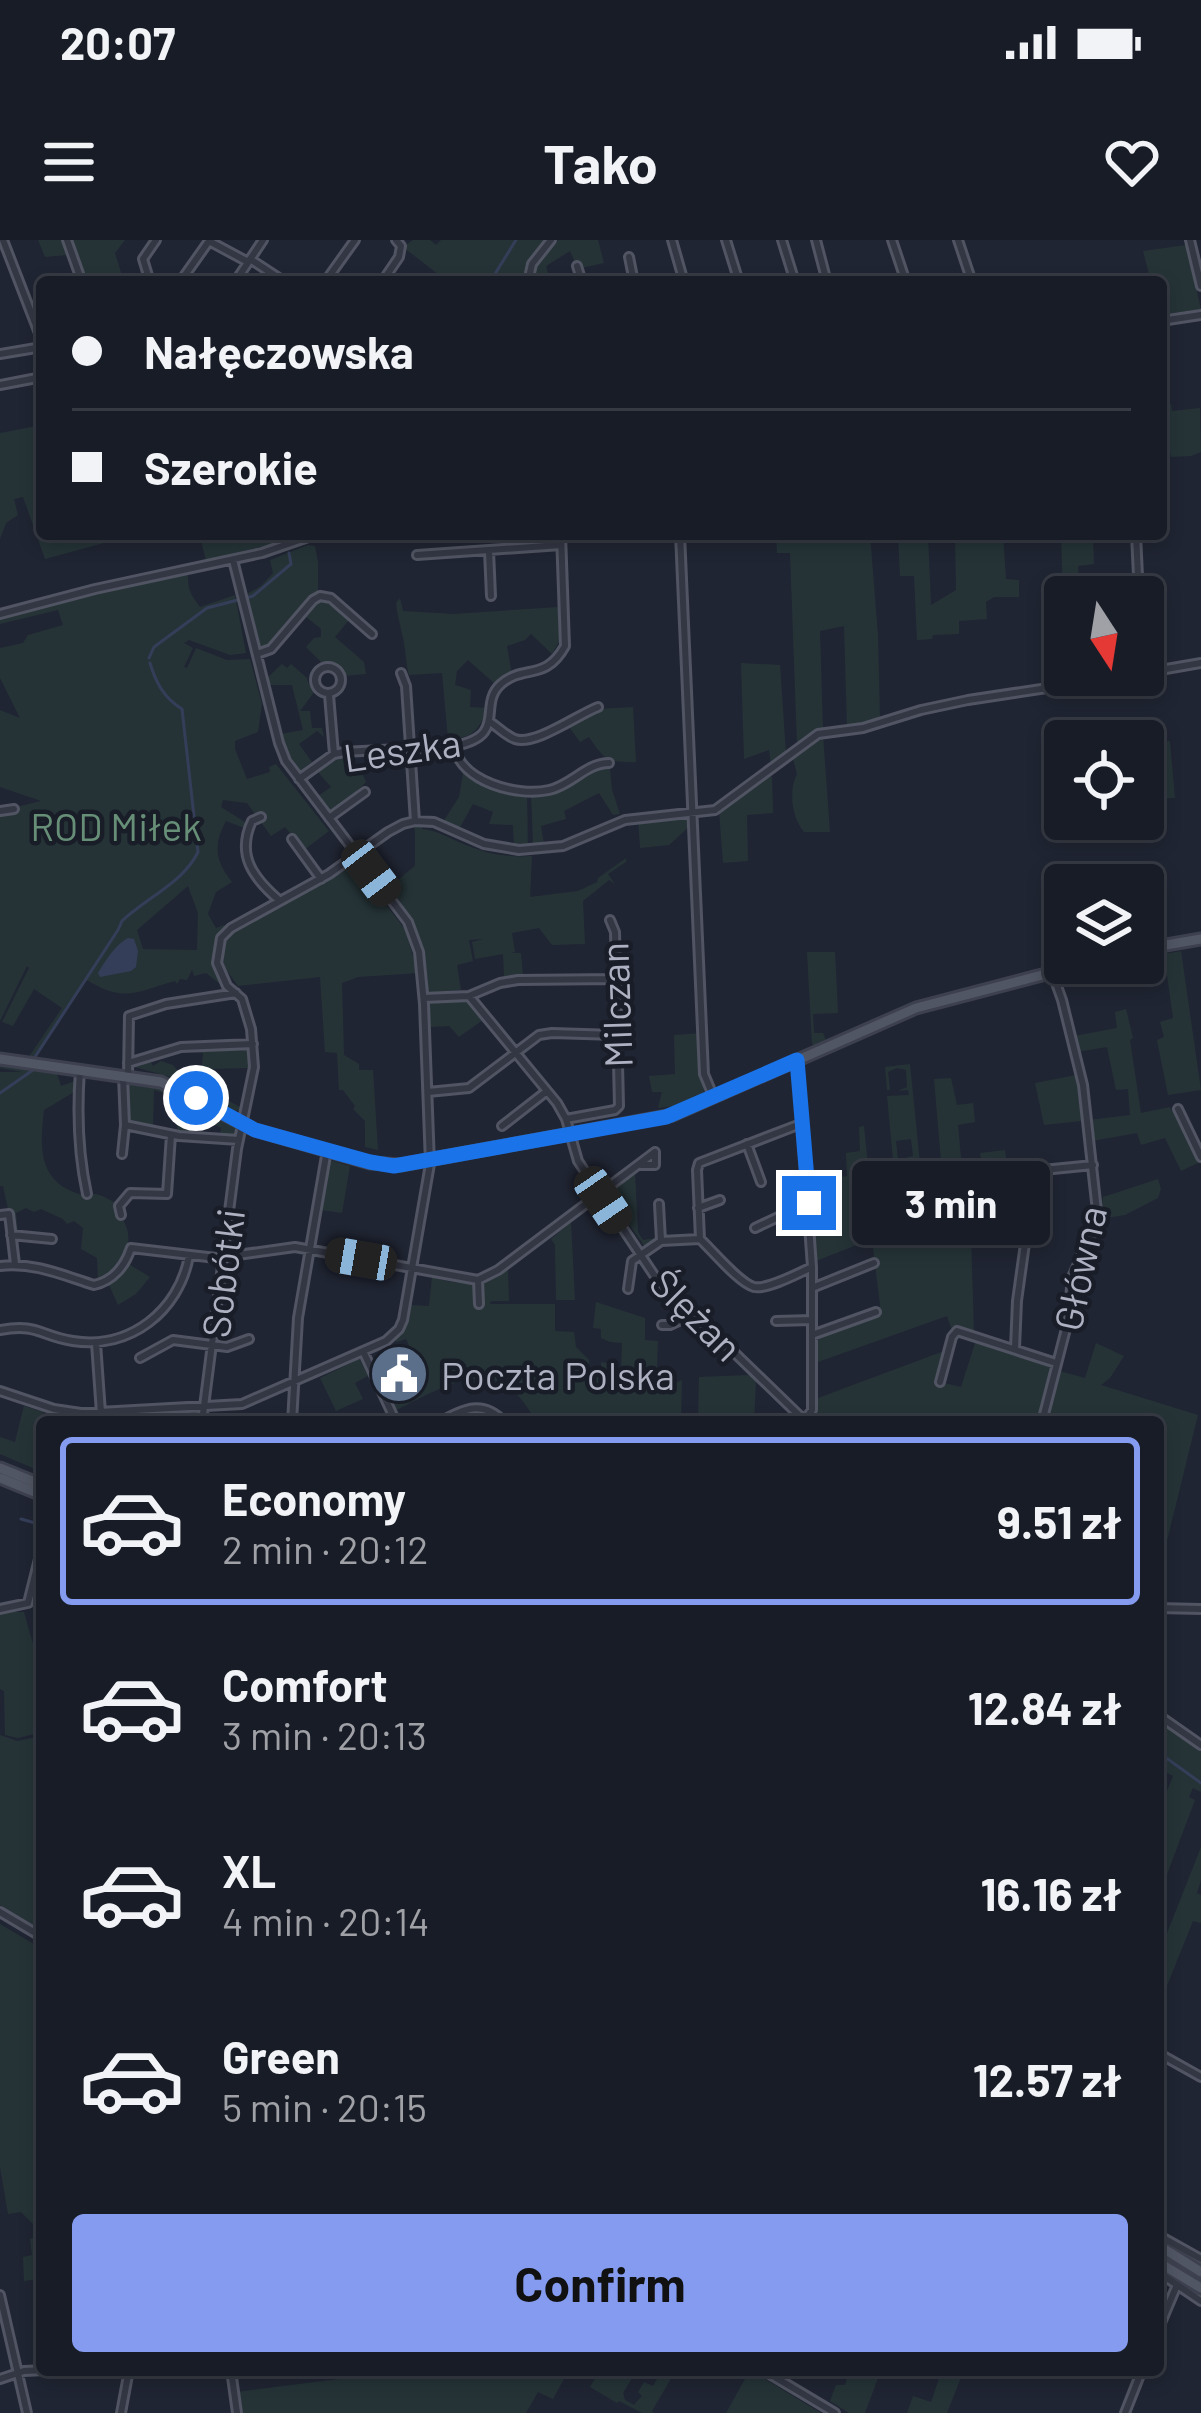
<!DOCTYPE html>
<meta charset="utf-8">
<style>
body{margin:0;font-family:Barlow,sans-serif;background:#252932;color:#f1f3f6;height:100vh;display:flex;flex-direction:column;font-size:45px;white-space:nowrap}
*{box-sizing:border-box;margin:0}
p{font-size:39px;color:#9fa1a7}
.icon{flex:none;width:66px;height:66px;fill:none;stroke:currentColor;stroke-width:2;stroke-linecap:round;stroke-linejoin:round}
.map{position:relative;flex:1;overflow:hidden}
.panel{position:absolute;left:36px;top:1176px;width:1128px;height:960px;display:flex;flex-direction:column;background:#181c26;border-radius:12px;box-shadow:0 6px 18px #0003,0 0 0 3px #363a43}
.panel>*{flex:none}
.guide{position:absolute;left:36px;top:36px;width:1131px;height:264px;border-radius:12px;box-shadow:0 6px 18px #0003,0 0 0 3px #363a43;display:grid;align-content:center;height:264px;padding:0 36px;background:#181c26}
.needle{width:78px;rotate:168deg}
.fabs{position:absolute;left:1044px;top:336px;display:grid;gap:24px}
.fabs a{display:grid;place-items:center;width:120px;height:120px;border-radius:12px;background:#181c26;box-shadow:0 6px 18px #0003,0 0 0 3px #363a43;font-size:60px}
.end{position:absolute;width:54px;height:54px;margin:-27px;border:15px solid #1a73e8;background:#fff;box-shadow:0 0 0 6px #fff}
.from{border-radius:50%}
.bubble{position:absolute;height:84px;border-radius:12px;background:#181c26;box-shadow:0 6px 18px #0003,0 0 0 3px #363a43;font-size:39px;font-weight:700;line-height:84px;text-align:center}
.car{position:absolute;width:36px;height:72px;margin:-36px -18px;border-radius:15px;box-shadow:0 0 9px 3px #0007;background:linear-gradient(#222 24%,#8ab4d8 0 40%,#222 0 76%,#8ab4d8 0 86%,#222 0)}
.guide b{display:flex;align-items:center;gap:42px;height:114px;font-size:45px}
.guide b+b{border-top:3px solid #363a43}
.guide i{width:30px;height:30px;background:#f1f3f6}
ul{padding:21px 0 0;list-style:none}
li{display:flex;align-items:center;gap:36px;height:168px;margin:0 24px 18px;padding:0 12px;border:6px solid transparent;border-radius:12px}
li div{flex:1}
li b{display:block;font-size:45px}
li em{font-style:normal;font-weight:700}
li.on{border-color:#849bef}
li>.icon{width:108px;height:108px;stroke-width:1.5}
.button{display:flex;gap:24px;margin-top:auto;padding:24px 36px}
.button a{flex:1;height:138px;border-radius:12px;background:#849bef;color:#111;font-size:48px;font-weight:700;line-height:138px;text-align:center}
.status{display:flex;justify-content:space-between;align-items:center;height:84px;padding:0 60px;background:#181c26;direction:ltr}
.status svg{height:33px;fill:currentColor}
header{display:flex;justify-content:space-between;align-items:center;height:156px;padding:0 36px;background:#181c26;font-size:54px;font-weight:700}
.map>svg:first-child{display:block}
.green{fill:#253337;fill-rule:evenodd}
.water{fill:#353e59}
.lines{fill:none;stroke-linecap:round;stroke-linejoin:round}
.stream{stroke:#353e59;stroke-width:3}
.minor-casing{stroke:#515462;stroke-width:12}
.major-casing{stroke:#3d404e;stroke-width:15}
.minor{stroke:#333744;stroke-width:6}
.major{stroke:#515664;stroke-width:9}
.route{stroke:#1a73e8;stroke-width:15}
.labels{text-anchor:middle;dominant-baseline:central;stroke-width:9;stroke-linejoin:round;paint-order:stroke}
.street-label{font-size:39px;fill:#adb1c1;stroke:#191d28}
.park-label{font-size:39px;fill:#678f77;stroke:#191d28}
.poi-label{font-size:39px;fill:#adb1c1;stroke:#191d28;text-anchor:start}
</style>
<div class="status"><b>20:07</b><svg viewBox="0 0 49 12"><path d="M0 12V9h3v3zM5 12V6h3v6zM10 12V3h3v9zM15 12V0h3v12zM26 1h20v11H26zM47 4h2v5h-2z"/></svg></div>
<header><svg class="icon" aria-label="menu" viewBox="0 0 24 24"><path d="M4 6h16M4 12h16M4 18h16"/></svg>Tako<svg class="icon" aria-label="heart" viewBox="0 0 24 24"><path d="M12 20l-8-8c-3-5 5-10 8-4 3-6 11-1 8 4z"/></svg></header>
<div class="map">
<svg width="1201" height="2173" viewBox="0 0 1201 2173">
<rect width="100%" height="100%" fill="#202533"/>
<!-- green -->
<path class="green" d="M38,0H125L115,13L124,42H79L67,15L45,17Z
M413,0H430L436,5L441,0H549L530,23L525,42H448L403,7Z
M558,0H598L604,23L578,29L570,11L546,26L550,42H531L538,22Z
M1186,5L1201,69L1161,75V42H1151L1143,11Z
M1171,164L1172,171L1200,168L1201,212L1191,216L1171,217L1168,202H1161V165Z
M42,185V294H137L45,319L23,257L14,259L18,275L6,283L0,299V193Z
M199,294H271L273,304L206,320Z
M776,294H870L878,396L880,480L847,487L844,386L820,391L823,490L797,504L790,313H777Z
M898,294H928L931,365L956,350L955,294H1003L1006,339L1019,340V357H994L986,362L987,379L959,381V394L933,395L932,399L917,400L914,336H900Z
M1061,294H1093L1094,324L1078,326L1080,354L1063,355Z
M308,305L315,306L318,322V352L304,363L269,406L262,408L259,406L247,354L261,346L273,333L270,320Z
M185,333L188,335C188,350 190,353 200,367L235,355L246,413L230,415L189,400L184,403L193,408L184,427L187,428L196,408L227,420L250,419L262,464L258,492L235,501V509L247,539L270,532L269,527L276,524L329,591L304,610L285,587L271,596L247,563L223,560L221,567L248,584L247,589L226,581C213,605 215,621 232,642L216,652L208,674L216,688L224,685L228,688C209,712 214,722 225,748L206,733L194,736L192,730L187,740L180,739L177,744L175,741C136,752 124,763 87,740L34,818H28L62,768L34,749L13,786L2,782L29,728L27,726L0,781V571L41,561L0,547V470L20,478L0,438V408L23,403L28,395L63,385L58,370L0,384V376L95,352ZM188,646L198,673L197,710L143,709L137,690Z
M400,358L403,371L454,374L558,367L560,400L552,414L531,394L525,400L507,406L512,435L495,444L468,420L457,431L455,445L471,450L470,467L490,468C476,489 477,498 448,499L442,433L409,435C405,421 406,407 402,394C400,383 397,374 396,363Z
M324,359L349,380L335,397L364,422L366,434L344,436L335,426L322,423L306,407L314,398L321,397V389L305,376L319,360Z
M741,423L780,425L786,514L771,525L769,510L744,519Z
M282,424L287,428L291,424L307,438L309,445L315,451L300,471H310L312,488H322L324,497L317,491L299,504L312,522L300,531L284,507L281,494L303,490L292,445H269L267,438Z
M633,467L636,522C607,523 605,520 589,497L580,502L567,484L597,469Z
M823,495L830,592H804C792,578 788,551 797,534L793,519L806,505Z
M1170,501L1175,558L1147,559L1145,505Z
M343,517L347,536L363,535L366,542L354,554L330,571L318,556L331,547L317,531Z
M598,525H604L610,529L612,550L620,574L613,575L599,553L564,571L566,579L541,586L544,604L536,606L533,604L531,553L549,552Z
M464,527L487,543L527,553L528,607L514,606L513,585L489,584L493,572L473,564L459,589L443,582L459,557Z
M769,535L772,537L773,573L747,575L748,621L723,623L719,571Z
M683,575L691,577L692,584L669,605L640,608L638,578Z
M416,584H423L422,589C436,590 447,597 461,603C484,613 506,618 532,616L530,657L578,651L597,642L598,638L626,618V622L608,634L615,644L609,640L583,661L585,704L552,705L539,688L512,693L515,712L510,713H521L523,736L504,738L503,714L475,719L472,702L483,699L469,700L473,721L457,725L461,750L431,753L428,750C426,698 418,689 390,646L415,626V589L411,585Z
M348,626H355L405,689L418,733L358,737L342,743L344,815L359,824V830H373L378,910L365,907V881L353,869L355,866L343,850H339L337,813L325,812L320,737L238,746L219,720L225,697L239,686Z
M1181,711L1201,850L1168,855L1157,800L1164,797L1160,782L1173,778L1164,714Z
M807,712H835L838,773L813,774L814,793H823L826,801L815,806L812,804Z
M465,760L483,780L459,797L449,786L429,787L430,763Z
M1126,769L1133,798L1130,800L1141,873L1170,867L1200,922L1181,931L1165,898L1141,905L1137,893L1092,901L1089,880L1130,875L1128,849L1116,850L1107,807L1077,812L1074,796L1117,788L1115,772Z
M701,793L704,855L681,865L658,868L662,852H652L649,836L675,834L674,795Z
M245,807L249,812V828L208,829L207,849L240,867L241,870L234,871L182,840L131,826H140L150,820L153,826L161,821L173,825L177,830L192,831L193,839L201,840L203,813L194,812L193,808Z
M0,823L56,830L61,846L75,841L74,852L44,870C40,904 37,939 76,953C92,958 80,951 95,954C102,955 108,959 114,962L118,959C117,972 121,974 126,986C135,1008 118,1034 98,1042L97,1018L81,1009L83,988L74,981L67,984L63,979L41,969L34,972L26,968L16,973L18,993H13L3,946H0V832H22L0,828Z
M910,824L925,974L918,975L916,957L901,958L902,976H898L895,952L907,951V947L915,945L914,928L898,929L900,947L895,948L893,924L908,923L905,918L913,916L911,899L896,901L898,919H893L887,856L909,855L908,850L898,851L907,847L906,830L897,828L888,832L890,850H887L885,827Z
M1076,835L1082,881L1044,885L1035,843Z
M951,838L957,865L973,863L975,882L958,885L965,960L985,951L980,913L1005,910L1008,931L1006,982V973L991,972L986,997L971,996L974,1093L956,1086L951,1088L947,1076L818,1122V1094L879,1070L880,1065L872,999L816,1021L814,980L834,978V938L847,936L846,913L860,911L859,887L864,886L875,996L945,968L934,839Z
M128,839L162,846L234,883L236,893L230,897L220,896L221,888L192,873L190,893L178,892L173,856L154,850L153,888L128,881Z
M326,919L350,926L342,973L321,970Z
M635,932L638,992L643,1000L656,998L645,1007L613,961L620,955L614,947Z
M1158,939L1161,949L1158,958L1125,975L1100,979L1103,957Z
M571,982L575,1060H556L555,1005L551,999Z
M127,1023L150,1037L136,1054L118,1065L109,1045L99,1047L117,1037Z
M504,1030H508L509,1061H491L490,1064H555V1091L574,1092L576,1107L589,1120L590,1134H601V1122L607,1123L610,1131H621L622,1103L610,1102L601,1098V1089L593,1088L596,1062L645,1078V1100L658,1101L657,1128L661,1149L682,1140L681,1182H515L531,1173C494,1110 443,1148 394,1171L384,1149L409,1138L419,1128L406,1099L397,1102L395,1099L404,1087L411,1065L429,1066L432,1037C459,1045 480,1048 504,1030Z
M976,1100L1052,1125L1037,1182H817L818,1158L944,1111L940,1142L961,1147Z
M1096,1103L1124,1116L1110,1138L1101,1145L1198,1175L1159,1333L1158,1182H1043L1056,1130L1085,1138Z
M359,1115L362,1116L359,1118L368,1136L355,1143L363,1159L336,1171L320,1138L353,1122L351,1119Z
M749,1132L756,1141L754,1182H698L699,1137L749,1135L747,1133Z
M24,1166L43,1172L36,1207L42,1210V1232L0,1214V1197L15,1202Z
M0,1372H24L42,1436V1492L18,1498L5,1495L4,1451L0,1449Z
M1158,1476L1201,1505V1552L1193,1548L1189,1557L1195,1560L1166,1637L1158,1635V1574L1173,1536L1158,1528Z
M0,1495L17,1501L42,1496V1690L0,1665Z
M1201,1607V1640L1197,1653L1201,1655V1683L1193,1681L1158,1768V1744L1161,1737L1158,1735V1716Z
M0,1684L42,1709V2031L38,2032L39,2038H42V2045L39,2046L38,2039L24,2041L23,2017L32,2015L30,1999L40,1996L35,1986L21,1972L8,1974L0,1927Z
M409,2130H569L553,2159L538,2152L526,2173H241L237,2152Z
M600,2130H637L623,2153L625,2160L634,2165L642,2156L638,2152L644,2142L653,2146L662,2130H676L652,2171L654,2173H642L619,2161L617,2163L590,2147Z
M750,2130L821,2173H726Z
M861,2130H881L865,2173H849L830,2161L836,2145H845L848,2135L857,2138Z
M942,2130H964L947,2173H907L913,2156L931,2162Z"/>
<!-- water -->
<path class="water" d="M128,698L134,699L138,711L136,727L131,731L100,737L98,733C106,720 115,705 128,698Z"/>
<g class="lines">
<!-- stream -->
<path class="stream" d="M490,42L516,0
M283,299L284,294
M149,418L154,407L207,368L253,356L291,324L289,313
M33,820L118,690L122,681C146,658 183,643 198,612L182,469C164,458 156,443 150,423
M0,853L33,830
M21,1279L42,1285
M1158,1512L1201,1543"/>
<defs>
<path id="minor" d="M3,0L42,101
M67,0L82,42
M672,0L684,42
M726,0L739,42
M782,0L795,42
M816,0L827,42
M892,0L906,42
M958,0L972,42
M1190,0L1201,46
M209,1L248,22
M629,17L634,42
M250,19L285,42
M577,26L582,42
M150,42L143,19L156,0
M180,42L209,1
M235,42L263,0
M325,42L355,0
M382,42L399,17L401,6L396,0
M528,42L532,24L551,0
M1161,81L1201,75
M0,114L42,107
M0,145L42,137
M680,294L704,834L714,858
M1136,294L1139,357
M489,311L491,356
M417,315L561,305
M0,374L95,349L262,313L317,294
M257,414L271,409L313,360L320,356L331,358L372,394
M315 440a13 13 0 1 1 26 0a13 13 0 1 1-26 0Z
M401,433L406,446L415,581
M1143,433L1201,423
M329,455L334,514
M490,482C498,487 506,496 515,499C535,506 577,475 598,467
M454,506C461,542 517,557 549,550C572,545 586,523 609,523
M299,539L334,514L344,512L454,506C509,496 477,465 501,444C524,424 545,442 565,406L561,294
M0,571L14,569
M261,577L252,581C236,615 253,638 280,661
M329,578L365,552
M292,599L321,639
M469,756L557,863L566,879L578,921L654,1035L806,1182
M424,758L469,756L500,743L518,740L615,739
M797,820L812,1027V1170L805,1180
M128,823L181,807L253,804
M80,830C77,871 78,913 87,954
M128,836L129,776L166,764L236,753
M428,852L469,848L539,795L552,793L616,795
M1178,869L1201,917
M566,879L615,870L619,866L615,692L610,680
M125,885L179,896L239,900
M502,886L547,851
M747,904L761,942
M122,914L125,885L123,836
M641,925H655V912
M659,964L661,1001
M698,968L720,960
M0,975L9,974L15,1024
M121,975L119,966L130,953L167,954L171,895
M755,988L791,971L809,968
M11,995L52,999
M700,999L697,930L699,923L803,883
M0,1026C34,1022 62,1035 94,1045C113,1041 125,1026 131,1008L216,1018L295,1007L478,1040L498,1030L655,912
M478,1040L479,1064
M812,1048L874,1023
M628,1049L632,1021L661,1001L700,999C712,1010 739,1043 754,1047C767,1050 799,1033 812,1027
M776,1081L812,1080
M662,1085H670L693,1074
M0,1090C38,1083 40,1096 73,1101C130,1110 179,1071 189,1016
M812,1095L876,1072
M96,1103L101,1173
M1015,1108L1017,1061L1029,975L1027,938L1043,930L1093,925
M363,1111L396,1182
M140,1118L173,1100L227,1107L249,1099
M940,1142L952,1097L957,1091L1056,1123
M0,1151L54,1169L81,1173L242,1164L386,1101L399,1089L403,1080L430,924L424,764L419,712L408,682L286,521L279,503L233,320
M202,1182L237,909L254,827L251,789L242,759L227,746L217,723L221,698L231,688L329,634L388,592L403,584L415,581L434,582L484,604L519,610L563,606L625,580L715,570L818,494L863,488L921,470L968,460L1133,435
M292,1182L298,1078L327,910
M440,1182C463,1169 483,1159 504,1182
M1042,1182L1068,1081L1072,1037L1091,995L1097,971L1083,845L1062,760L1052,732
M1158,1368L1201,1369
M0,1369L28,1363L42,1307
M1158,1475L1201,1505
M0,1672L42,1697
M1158,1813L1201,1837
M1158,1995L1201,2019
M1158,2032L1201,2061
M0,2055L27,2173
M1158,2090L1177,2045
M231,2130L237,2173
M763,2130L835,2173
M0,2139L24,2131L46,2130
M121,2173L129,2130
M1125,2173L1142,2130"/>
<path id="major" d="M1143,709L1201,699
M0,819L161,842L255,890L370,923L401,925L673,875L916,768L1088,723
M0,1228L42,1245
M0,1238L42,1255
M1158,2005L1201,2032
M1158,2022L1201,2048"/>
</defs>
<!-- minor casing -->
<use href="#minor" class="minor-casing"/>
<!-- major casing -->
<use href="#major" class="major-casing"/>
<!-- minor -->
<use href="#minor" class="minor"/>
<!-- major -->
<use href="#major" class="major"/>
</g>
<g class="lines">
<!-- route -->
<path class="route" d="M196,858L255,890L370,922L394,926L666,877L797,820L809,963"/>
</g>
<!-- icons -->
<defs>
<symbol id="civic-disc" viewBox="-11 -11 22 22"><circle r="9.5" fill="#5c6f8a" stroke="#191d28"/><path d="M-.6-6.5H3V-4.5H.6V-3L4-1V1h2V6H-6V1h2V-1L-.6-3ZM-1.2 2.5V6h2.4V2.5Z" fill="#fff"/></symbol>
</defs>
<g fill-rule="evenodd">
<use href="#civic-disc" x="366" y="1101" width="66" height="66"/>
</g>
<g class="labels">
<!-- street labels -->
<g class="street-label">
<text transform="translate(402 509) rotate(-8)">Leszka</text>
<text transform="translate(615 765) rotate(-92)">Milczan</text>
<text transform="translate(1079 1028) rotate(-78)">Główna</text>
<text transform="translate(222 1033) rotate(-83)">Sobótki</text>
<text transform="translate(697 1074) rotate(45)">Ślężan</text>
</g>
<!-- park labels -->
<g class="park-label">
<text x="116" y="585">ROD Miłek</text>
</g>
<!-- poi labels -->
<g class="poi-label">
<text x="441" y="1134">Poczta Polska</text>
</g>
</g>
</svg>
<div class="fabs">
<a><svg class="needle" viewBox="-14 -14 28 28"><path d="M0-13l5 13h-10z" fill="#e53935"/><path d="M0 13l5-13h-10z" fill="#9fa1a7"/></svg></a>
<a><svg class="icon" aria-label="locate" viewBox="0 0 24 24"><circle cx="12" cy="12" r="6"/><path d="M12 2v4M12 18v4M2 12h4M18 12h4"/></svg></a>
<a><svg class="icon" aria-label="layers" viewBox="0 0 24 24"><path d="M12 4l9 5-9 5-9-5zM3 14l9 5 9-5"/></svg></a>
</div>
<i class="end from" style="left:196px;top:858px"></i>
<i class="end" style="left:809px;top:963px"></i>
<div class="bubble" style="left:852px;top:921px;width:198px">3 min</div>
<i class="car" style="left:371px;top:633px;rotate:143deg"></i>
<i class="car" style="left:603px;top:960px;rotate:146deg"></i>
<i class="car" style="left:361px;top:1019px;rotate:280deg"></i>
<div class="guide">
<b><i class="from"></i>Nałęczowska</b>
<b><i></i>Szerokie</b>
</div>
<section class="panel">
<ul>
<li class="on"><svg class="icon" aria-label="car" viewBox="0 0 24 24"><path d="M5 17H2v-5l4-1 3-4h7l3 4 3 1v5h-3M9 17h6M6 11h13"/><circle cx="7" cy="17" r="2"/><circle cx="17" cy="17" r="2"/></svg><div><b>Economy</b><p>2 min · 20:12</p></div><em>9.51 zł</em></li>
<li><svg class="icon" aria-label="car" viewBox="0 0 24 24"><path d="M5 17H2v-5l4-1 3-4h7l3 4 3 1v5h-3M9 17h6M6 11h13"/><circle cx="7" cy="17" r="2"/><circle cx="17" cy="17" r="2"/></svg><div><b>Comfort</b><p>3 min · 20:13</p></div><em>12.84 zł</em></li>
<li><svg class="icon" aria-label="car" viewBox="0 0 24 24"><path d="M5 17H2v-5l4-1 3-4h7l3 4 3 1v5h-3M9 17h6M6 11h13"/><circle cx="7" cy="17" r="2"/><circle cx="17" cy="17" r="2"/></svg><div><b>XL</b><p>4 min · 20:14</p></div><em>16.16 zł</em></li>
<li><svg class="icon" aria-label="car" viewBox="0 0 24 24"><path d="M5 17H2v-5l4-1 3-4h7l3 4 3 1v5h-3M9 17h6M6 11h13"/><circle cx="7" cy="17" r="2"/><circle cx="17" cy="17" r="2"/></svg><div><b>Green</b><p>5 min · 20:15</p></div><em>12.57 zł</em></li>
</ul>
<div class="button"><a>Confirm</a></div>
</section>
</div>
